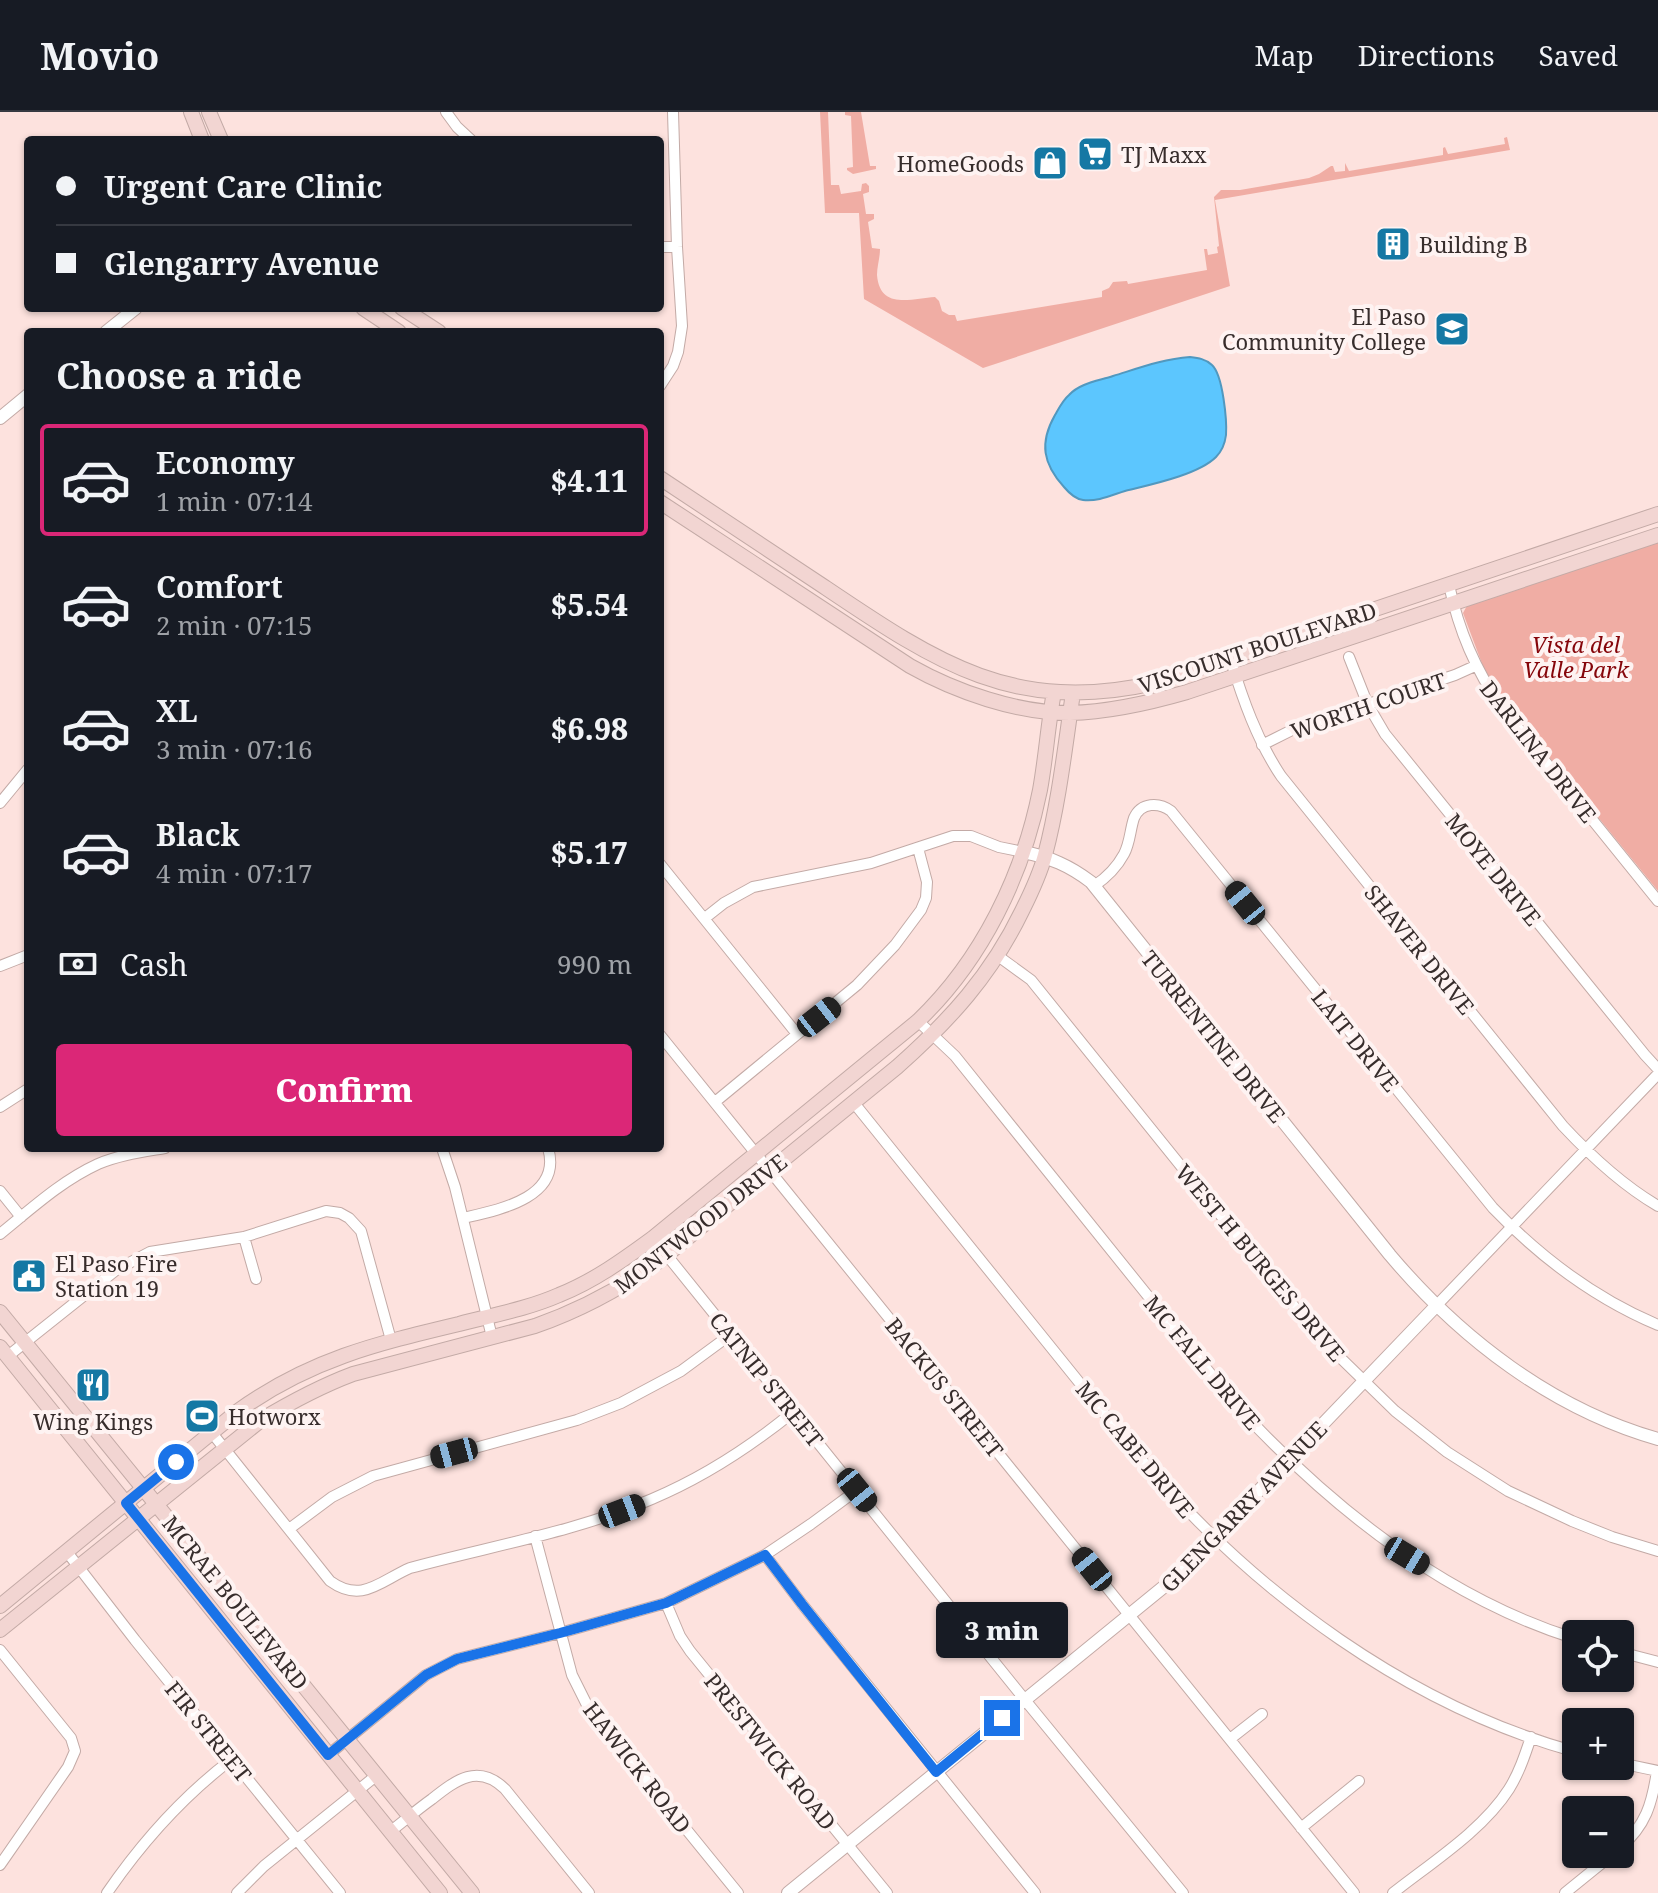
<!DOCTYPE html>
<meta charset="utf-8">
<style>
body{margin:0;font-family:"Noto Serif",serif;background:#20242c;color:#f1f3f6;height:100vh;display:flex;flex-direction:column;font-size:30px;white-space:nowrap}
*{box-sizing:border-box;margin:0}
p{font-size:26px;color:#9ea1a6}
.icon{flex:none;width:44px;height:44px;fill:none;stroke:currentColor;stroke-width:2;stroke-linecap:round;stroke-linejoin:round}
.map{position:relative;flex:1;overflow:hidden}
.panel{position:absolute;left:24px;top:216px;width:640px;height:824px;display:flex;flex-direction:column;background:#171b24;border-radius:8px;box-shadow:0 2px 6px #0004}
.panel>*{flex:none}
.top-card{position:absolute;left:24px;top:24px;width:640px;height:176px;border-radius:8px;box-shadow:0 2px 6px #0004;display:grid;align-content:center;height:176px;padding:0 32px;background:#171b24}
.fabs{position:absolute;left:1562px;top:1508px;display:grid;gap:16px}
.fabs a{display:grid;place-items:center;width:72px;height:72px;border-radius:8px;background:#171b24;box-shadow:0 2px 6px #0004;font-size:40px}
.end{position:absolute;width:36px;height:36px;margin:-18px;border:10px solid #1a73e8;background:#fff;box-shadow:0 0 0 4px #fff}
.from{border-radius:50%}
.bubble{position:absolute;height:56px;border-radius:8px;background:#171b24;box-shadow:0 2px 6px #0004;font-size:26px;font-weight:800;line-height:56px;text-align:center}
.car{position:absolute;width:24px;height:48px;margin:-24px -12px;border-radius:10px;box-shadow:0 0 6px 2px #0007;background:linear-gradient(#222 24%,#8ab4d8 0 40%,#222 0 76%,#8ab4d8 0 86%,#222 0)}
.top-card b{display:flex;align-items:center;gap:28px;height:76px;font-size:30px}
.top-card b+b{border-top:2px solid #363941}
.top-card i{width:20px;height:20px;background:#f1f3f6}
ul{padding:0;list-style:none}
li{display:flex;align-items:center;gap:24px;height:112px;margin:0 16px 12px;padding:0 16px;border:4px solid transparent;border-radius:8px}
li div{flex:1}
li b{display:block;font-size:30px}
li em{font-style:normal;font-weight:800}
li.selected{border-color:#db2777}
li>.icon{width:72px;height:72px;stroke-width:1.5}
h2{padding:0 32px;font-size:36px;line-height:96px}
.pay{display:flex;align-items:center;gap:20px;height:88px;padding:0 32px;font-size:30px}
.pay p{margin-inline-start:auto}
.button{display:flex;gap:16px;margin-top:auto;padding:16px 32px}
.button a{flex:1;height:92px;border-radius:8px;background:#db2777;color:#fff;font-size:32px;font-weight:800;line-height:92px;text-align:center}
header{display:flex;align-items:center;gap:48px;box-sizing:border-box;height:112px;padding:0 40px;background:#171b24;border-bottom:2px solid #363941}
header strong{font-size:38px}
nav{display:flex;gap:44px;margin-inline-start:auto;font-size:28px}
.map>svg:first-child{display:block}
.green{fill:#f0ada4}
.water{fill:#5cc6fe;stroke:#5198bf;stroke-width:2}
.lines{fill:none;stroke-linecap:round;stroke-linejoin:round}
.minor-casing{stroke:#c3aaa6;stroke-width:12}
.tertiary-casing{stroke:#c3aaa6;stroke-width:14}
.secondary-casing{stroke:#c3aaa6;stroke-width:16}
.minor{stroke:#fff;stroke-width:10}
.tertiary{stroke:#fff;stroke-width:12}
.secondary{stroke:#f2d5d2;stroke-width:14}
.route{stroke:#1a73e8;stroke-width:10}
.labels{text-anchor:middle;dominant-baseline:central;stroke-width:8;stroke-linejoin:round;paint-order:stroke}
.poi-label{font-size:22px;fill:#372d2c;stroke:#fef3f2;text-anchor:start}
.park-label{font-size:22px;font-style:italic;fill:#85050a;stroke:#fef3f2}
.street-label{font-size:22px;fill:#372d2c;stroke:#fef3f2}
</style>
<header>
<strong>Movio</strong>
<nav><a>Map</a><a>Directions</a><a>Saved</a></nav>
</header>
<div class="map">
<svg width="1658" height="1781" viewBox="0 0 1658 1781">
<rect width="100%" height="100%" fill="#fde2de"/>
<!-- green -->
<path class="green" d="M820,0H828L831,73H839L841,82L861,79L862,72L866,71L869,74V80L863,82L866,102H874V107L868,110L872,136L880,137C880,146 877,154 877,163C880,199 913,186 935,185L939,189L942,199L949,203H955L957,209L1102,185V179L1109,176L1113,170L1127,169L1128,172L1207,158L1204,137H1207L1208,143L1218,141L1217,135L1219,134L1214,85L1221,78H1240L1309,66L1319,62L1331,54H1333L1335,60L1345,59V51L1349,59L1443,43V36L1445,35L1448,42L1505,32L1504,26L1507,25L1510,38L1215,88L1230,174L983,256L864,187L859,101H825Z
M845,0H861L870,54H876V57L853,62L847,58V56L853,55L851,4L845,3Z
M1658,428V779L1506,592L1487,565L1463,501L1469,490Z"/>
<!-- water -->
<path class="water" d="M1190,245C1198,246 1206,247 1212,253C1223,263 1227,309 1226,323C1225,331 1221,340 1216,345C1198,363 1149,373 1125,379C1112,383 1097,390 1083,388C1075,387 1069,381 1064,375C1043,352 1039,331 1055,303C1059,296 1063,288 1069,283C1080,271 1098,269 1113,264C1139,256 1163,247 1190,245Z"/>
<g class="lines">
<defs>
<path id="minor" d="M446,0L457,15L471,28
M660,135H677
M660,274L673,254L678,240L682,214L677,135L673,0
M1449,473C1459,519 1475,557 1502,596L1658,789
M1349,545L1368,593L1385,622L1645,943L1658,957
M1230,546C1243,588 1257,628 1281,664L1563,1014C1591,1044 1622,1073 1658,1094
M1262,633L1294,617L1455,563L1475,554
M0,691L28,657
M660,752L797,922
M1094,774C1106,766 1117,755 1124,742C1130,731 1130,718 1134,706C1141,690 1159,690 1171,699L1493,1096C1541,1146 1594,1186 1658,1213
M705,806L724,791L753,775L871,751L953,724H971L999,735L1023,740
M998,844L1031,868L1318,1224L1395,1299L1447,1340L1508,1379L1572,1409L1612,1425L1658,1439
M0,854L28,843
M918,909L955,944L1234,1291C1328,1393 1441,1485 1576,1527
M660,923L1354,1781
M715,990L857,873L895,833L921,798L926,786L927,770L918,736
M854,991L1145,1352C1257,1482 1409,1594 1576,1640
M0,995L28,977
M442,1036L455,1075L492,1225
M0,1079L21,1105
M463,1106C498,1098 563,1086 548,1036
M0,1122C31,1097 61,1069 98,1052C119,1043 142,1040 165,1036
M244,1125L256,1167
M653,1126L1025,1588L1183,1781
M1437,1193L1658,962
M8,1244L116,1158L150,1140L244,1125L326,1099L340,1101L349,1106L361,1119L391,1228
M212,1321L330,1469C362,1492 380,1469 410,1456C491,1434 575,1420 652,1387C704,1365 750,1335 793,1300
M289,1417L332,1385L373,1364L577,1308L621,1291L681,1259L730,1223
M535,1424L572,1563L586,1591L634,1653L738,1781
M67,1440L135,1528L340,1781
M765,1443L802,1492L1035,1781
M666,1491L680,1524L690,1539L887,1781
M0,1538L71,1626L75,1639L68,1655L0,1753
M1620,1540L1658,1550
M1230,1627L1262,1602
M328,1643L426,1563L457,1547L560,1521L666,1491L765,1443L811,1412L857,1378
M1620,1651L1658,1659
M1301,1716L1359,1669
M391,1719C405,1708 418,1697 432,1687C456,1668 478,1651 505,1677L589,1781
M1620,1736C1646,1713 1652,1692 1657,1659
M107,1781C142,1730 182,1685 232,1647
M237,1781L264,1754L377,1663
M1393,1781C1431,1751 1483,1718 1509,1677C1519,1661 1525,1643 1531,1625
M1565,1781L1613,1742"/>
<path id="tertiary" d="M106,220L136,196
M0,306L28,283
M1023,740C1050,745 1070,754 1091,770L1390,1143C1460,1226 1552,1297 1658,1327
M788,1781L1177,1464L1437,1193"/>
<path id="secondary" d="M191,0L202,28
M209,0L221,28
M363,196L399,220
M402,196L439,220
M660,366C714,402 768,438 823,474C936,550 1013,603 1155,571L1658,402
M660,390L910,554C956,580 1017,601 1070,601C1110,600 1149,591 1187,580L1658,423
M0,1200L472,1781
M0,1235L440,1781
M0,1494L238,1299C309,1248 375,1232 459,1212C493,1203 527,1197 559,1183C594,1169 623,1148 653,1126L918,909C982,848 1023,763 1040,678C1046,645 1048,612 1054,580
M0,1518L261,1308C291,1290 321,1274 353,1262L535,1214C581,1198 620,1177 659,1149L897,955C950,908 991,863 1022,799C1031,781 1040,762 1045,743C1059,690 1065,635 1073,581"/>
</defs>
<!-- minor casing -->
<use href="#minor" class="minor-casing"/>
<!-- tertiary casing -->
<use href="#tertiary" class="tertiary-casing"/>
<!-- secondary casing -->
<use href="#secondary" class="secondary-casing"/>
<!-- minor -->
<use href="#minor" class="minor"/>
<!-- tertiary -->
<use href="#tertiary" class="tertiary"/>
<!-- secondary -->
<use href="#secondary" class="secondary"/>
</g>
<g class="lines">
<!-- route -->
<path class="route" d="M176,1350L126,1391L328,1643L426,1563L457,1547L560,1521L666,1491L765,1443L802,1492L936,1660L1002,1606"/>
</g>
<!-- icons -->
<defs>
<symbol id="supermarket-square" viewBox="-11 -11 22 22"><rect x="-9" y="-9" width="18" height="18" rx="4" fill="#1578a4" stroke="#fef3f2"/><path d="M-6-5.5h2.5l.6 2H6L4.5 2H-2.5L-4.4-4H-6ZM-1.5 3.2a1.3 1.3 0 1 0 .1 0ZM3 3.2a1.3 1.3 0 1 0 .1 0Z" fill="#fff"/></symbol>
<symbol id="shop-square" viewBox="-11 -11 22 22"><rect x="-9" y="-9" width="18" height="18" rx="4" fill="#1578a4" stroke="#fef3f2"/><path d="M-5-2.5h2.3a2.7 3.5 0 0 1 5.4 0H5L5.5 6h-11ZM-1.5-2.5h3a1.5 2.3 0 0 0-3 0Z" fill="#fff"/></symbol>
<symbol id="building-square" viewBox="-11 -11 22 22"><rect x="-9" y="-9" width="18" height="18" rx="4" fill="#1578a4" stroke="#fef3f2"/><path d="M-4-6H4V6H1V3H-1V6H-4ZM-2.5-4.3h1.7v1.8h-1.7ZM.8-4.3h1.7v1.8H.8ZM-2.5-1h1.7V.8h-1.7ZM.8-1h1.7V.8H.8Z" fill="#fff"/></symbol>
<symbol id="university-square" viewBox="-11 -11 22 22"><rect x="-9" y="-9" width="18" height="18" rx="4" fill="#1578a4" stroke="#fef3f2"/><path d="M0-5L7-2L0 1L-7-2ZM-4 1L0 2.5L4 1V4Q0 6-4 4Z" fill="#fff"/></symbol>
<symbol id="civic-square" viewBox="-11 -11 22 22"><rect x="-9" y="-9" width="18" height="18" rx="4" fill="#1578a4" stroke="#fef3f2"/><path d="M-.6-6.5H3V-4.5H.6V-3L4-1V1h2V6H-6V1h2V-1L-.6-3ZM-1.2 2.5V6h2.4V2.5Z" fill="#fff"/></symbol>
<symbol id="restaurant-square" viewBox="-11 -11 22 22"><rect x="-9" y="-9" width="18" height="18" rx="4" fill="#1578a4" stroke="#fef3f2"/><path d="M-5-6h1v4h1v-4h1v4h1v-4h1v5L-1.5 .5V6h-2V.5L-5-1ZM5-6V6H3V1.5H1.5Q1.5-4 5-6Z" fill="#fff"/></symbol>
<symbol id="stadium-square" viewBox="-11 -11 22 22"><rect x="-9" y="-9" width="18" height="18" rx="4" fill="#1578a4" stroke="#fef3f2"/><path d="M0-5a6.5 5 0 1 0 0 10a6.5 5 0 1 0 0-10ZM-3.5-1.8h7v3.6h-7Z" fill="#fff"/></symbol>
</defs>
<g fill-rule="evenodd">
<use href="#supermarket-square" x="1075" y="22" width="40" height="40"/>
<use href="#shop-square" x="1030" y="31" width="40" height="40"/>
<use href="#building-square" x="1373" y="112" width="40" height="40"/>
<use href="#university-square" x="1432" y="197" width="40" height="40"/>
<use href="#civic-square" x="9" y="1144" width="40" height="40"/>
<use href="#restaurant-square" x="73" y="1253" width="40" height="40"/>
<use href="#stadium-square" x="182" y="1284" width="40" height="40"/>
</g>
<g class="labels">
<!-- poi labels -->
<g class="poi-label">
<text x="1121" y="42">TJ Maxx</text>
<text x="1024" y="51" text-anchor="end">HomeGoods</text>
<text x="1419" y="132">Building B</text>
<text x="1426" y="204" text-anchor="end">El Paso<tspan x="1426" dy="25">Community College</tspan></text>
<text x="55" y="1151">El Paso Fire<tspan x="55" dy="25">Station 19</tspan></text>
<text x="228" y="1304">Hotworx</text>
<text x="93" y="1309" text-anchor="middle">Wing Kings</text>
</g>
<!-- park labels -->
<g class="park-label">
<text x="1576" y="532">Vista del<tspan x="1576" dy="25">Valle Park</tspan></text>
</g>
<!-- street labels -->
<g class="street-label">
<text transform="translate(1257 535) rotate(-18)">VISCOUNT BOULEVARD</text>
<text transform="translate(1368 593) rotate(-19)">WORTH COURT</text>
<text transform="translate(1539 639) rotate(52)">DARLINA DRIVE</text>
<text transform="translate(1494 757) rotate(51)">MOYE DRIVE</text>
<text transform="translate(1420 837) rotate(51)">SHAVER DRIVE</text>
<text transform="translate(1214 924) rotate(51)">TURRENTINE DRIVE</text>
<text transform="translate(1356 928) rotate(51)">LAIT DRIVE</text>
<text transform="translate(700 1111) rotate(-38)">MONTWOOD DRIVE</text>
<text transform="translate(1261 1150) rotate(50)">WEST H BURGES DRIVE</text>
<text transform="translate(1203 1250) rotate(50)">MC FALL DRIVE</text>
<text transform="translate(767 1267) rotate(51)">CATNIP STREET</text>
<text transform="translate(945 1275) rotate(51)">BACKUS STREET</text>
<text transform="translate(1136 1337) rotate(50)">MC CABE DRIVE</text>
<text transform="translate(1243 1394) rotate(-46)">GLENGARRY AVENUE</text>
<text transform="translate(236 1490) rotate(51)">MCRAE BOULEVARD</text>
<text transform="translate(209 1619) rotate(51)">FIR STREET</text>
<text transform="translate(771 1639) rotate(51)">PRESTWICK ROAD</text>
<text transform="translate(638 1655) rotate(52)">HAWICK ROAD</text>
</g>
</g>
</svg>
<div class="fabs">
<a><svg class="icon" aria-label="locate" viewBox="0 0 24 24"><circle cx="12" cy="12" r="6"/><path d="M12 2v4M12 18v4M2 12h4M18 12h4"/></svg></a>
<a>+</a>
<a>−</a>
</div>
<i class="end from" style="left:176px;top:1350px"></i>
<i class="end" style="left:1002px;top:1606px"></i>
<div class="bubble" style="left:936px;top:1490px;width:132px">3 min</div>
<i class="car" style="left:1245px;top:791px;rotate:321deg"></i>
<i class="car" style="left:819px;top:905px;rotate:52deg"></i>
<i class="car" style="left:454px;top:1341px;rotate:255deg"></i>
<i class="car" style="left:857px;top:1378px;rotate:141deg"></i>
<i class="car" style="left:622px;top:1399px;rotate:69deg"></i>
<i class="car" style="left:1407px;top:1444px;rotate:121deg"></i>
<i class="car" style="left:1092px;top:1457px;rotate:321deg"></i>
<div class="top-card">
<b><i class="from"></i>Urgent Care Clinic</b>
<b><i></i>Glengarry Avenue</b>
</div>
<section class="panel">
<h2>Choose a ride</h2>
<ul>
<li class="selected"><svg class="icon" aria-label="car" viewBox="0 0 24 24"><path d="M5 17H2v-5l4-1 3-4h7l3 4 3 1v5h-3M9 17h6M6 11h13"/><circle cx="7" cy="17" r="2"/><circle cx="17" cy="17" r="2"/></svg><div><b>Economy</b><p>1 min · 07:14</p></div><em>$4.11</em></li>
<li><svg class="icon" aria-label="car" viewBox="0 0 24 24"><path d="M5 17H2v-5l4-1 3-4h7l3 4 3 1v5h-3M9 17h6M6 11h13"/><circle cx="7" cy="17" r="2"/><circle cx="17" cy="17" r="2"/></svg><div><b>Comfort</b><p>2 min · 07:15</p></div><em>$5.54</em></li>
<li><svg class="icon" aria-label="car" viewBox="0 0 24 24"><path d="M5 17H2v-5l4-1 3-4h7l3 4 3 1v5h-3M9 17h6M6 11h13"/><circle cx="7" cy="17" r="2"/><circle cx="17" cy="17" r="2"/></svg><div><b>XL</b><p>3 min · 07:16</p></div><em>$6.98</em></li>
<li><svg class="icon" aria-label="car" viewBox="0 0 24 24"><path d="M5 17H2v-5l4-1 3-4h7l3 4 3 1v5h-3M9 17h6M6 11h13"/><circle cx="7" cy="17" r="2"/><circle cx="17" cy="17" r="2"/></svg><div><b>Black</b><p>4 min · 07:17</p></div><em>$5.17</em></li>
</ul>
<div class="pay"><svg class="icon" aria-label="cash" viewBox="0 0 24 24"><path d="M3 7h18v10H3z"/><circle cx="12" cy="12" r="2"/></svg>Cash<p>990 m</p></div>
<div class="button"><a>Confirm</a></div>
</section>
</div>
